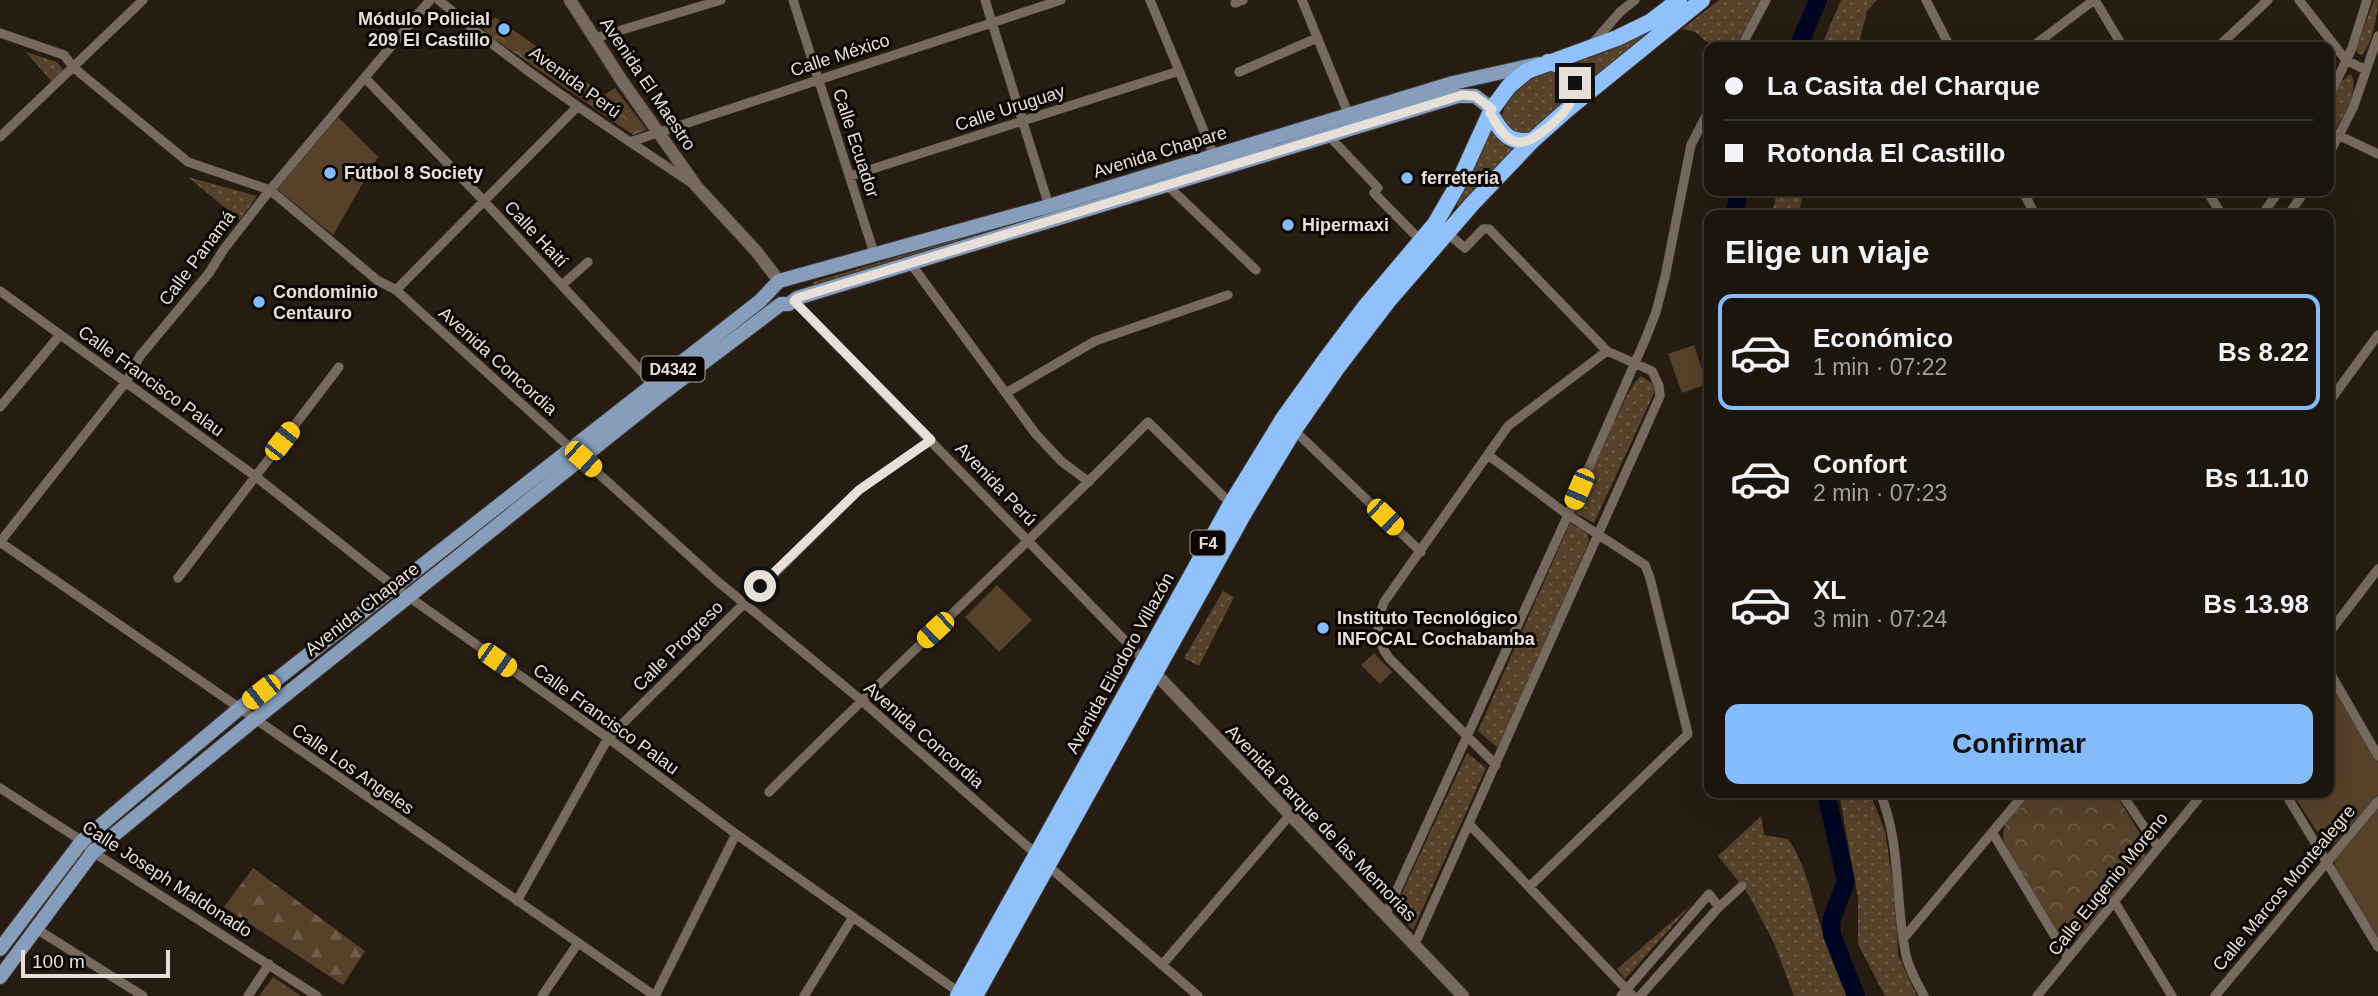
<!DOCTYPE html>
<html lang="es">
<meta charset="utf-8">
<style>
body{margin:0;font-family:Arial,sans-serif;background:#29221b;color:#f1f3f6;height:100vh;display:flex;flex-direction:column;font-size:26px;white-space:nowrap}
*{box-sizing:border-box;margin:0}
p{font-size:23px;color:#a09f9d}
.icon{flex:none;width:38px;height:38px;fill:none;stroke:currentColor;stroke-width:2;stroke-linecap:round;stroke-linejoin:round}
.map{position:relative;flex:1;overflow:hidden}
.panel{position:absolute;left:1704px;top:210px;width:630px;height:588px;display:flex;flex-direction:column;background:#1c150d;border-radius:14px;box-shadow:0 7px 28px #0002,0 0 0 2px #3a342e}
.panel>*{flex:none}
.guide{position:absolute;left:1704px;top:42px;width:630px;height:154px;border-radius:14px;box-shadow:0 7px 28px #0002,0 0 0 2px #3a342e;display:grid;align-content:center;height:154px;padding:0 21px;background:#1c150d}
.scale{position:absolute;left:21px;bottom:18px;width:149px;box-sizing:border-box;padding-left:7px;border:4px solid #e7e0d9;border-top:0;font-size:19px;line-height:24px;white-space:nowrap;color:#e7e0d9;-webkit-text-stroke:5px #0c0704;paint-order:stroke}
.end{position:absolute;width:32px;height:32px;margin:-16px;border:9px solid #e7e0d9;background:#111;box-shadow:0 0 0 4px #111}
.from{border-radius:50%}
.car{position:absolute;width:21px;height:42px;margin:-21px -10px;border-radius:9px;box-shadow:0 0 5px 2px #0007;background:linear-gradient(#f5c518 24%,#345 0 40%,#f5c518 0 76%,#345 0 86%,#f5c518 0)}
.guide b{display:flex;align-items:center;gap:24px;height:66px;font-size:26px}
.guide b+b{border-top:2px solid #3a342e}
.guide i{width:18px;height:18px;background:#f1f3f6}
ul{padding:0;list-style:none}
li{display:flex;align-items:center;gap:21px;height:116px;margin:0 14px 10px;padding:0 7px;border:4px solid transparent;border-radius:14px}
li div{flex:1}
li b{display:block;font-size:26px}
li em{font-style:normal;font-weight:600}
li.current{border-color:#84bcfb}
li>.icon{width:63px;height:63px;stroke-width:1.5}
h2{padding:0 21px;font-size:32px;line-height:84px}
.button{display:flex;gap:14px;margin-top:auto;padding:14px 21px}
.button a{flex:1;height:80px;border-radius:14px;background:#84bcfb;color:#111;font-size:28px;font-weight:600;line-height:80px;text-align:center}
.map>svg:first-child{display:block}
.grass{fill:url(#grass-dots)}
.forest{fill:url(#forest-firs)}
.park{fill:url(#park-crowns)}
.garden{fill:#56412a}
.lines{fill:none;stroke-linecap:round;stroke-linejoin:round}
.river{stroke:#000521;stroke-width:18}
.street-casing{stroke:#3f3631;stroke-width:10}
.secondary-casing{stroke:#3f3631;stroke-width:14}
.primary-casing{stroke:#3f3631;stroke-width:16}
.highway-casing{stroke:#3f3631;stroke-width:18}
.street{stroke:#76695d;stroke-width:9}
.secondary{stroke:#76695d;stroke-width:12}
.primary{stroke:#869ebb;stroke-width:14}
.highway{stroke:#90c1fa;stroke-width:16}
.route{stroke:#e7e0d9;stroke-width:9}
.poi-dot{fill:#84bcfb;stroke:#0c0704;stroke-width:2.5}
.labels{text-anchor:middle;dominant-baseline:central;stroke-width:6;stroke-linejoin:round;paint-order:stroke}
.shield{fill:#0c0704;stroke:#a59f99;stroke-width:2}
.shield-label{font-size:16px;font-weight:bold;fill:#e7e0d9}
.poi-label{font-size:18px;font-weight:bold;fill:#e7e0d9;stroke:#0c0704;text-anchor:start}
.street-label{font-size:18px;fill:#e7e0d9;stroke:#0c0704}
</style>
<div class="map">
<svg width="2378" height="996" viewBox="0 0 2378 996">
<defs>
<pattern id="grass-dots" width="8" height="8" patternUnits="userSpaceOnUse" patternTransform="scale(1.75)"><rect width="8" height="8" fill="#56412a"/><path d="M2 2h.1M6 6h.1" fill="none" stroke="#6e5c48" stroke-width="1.8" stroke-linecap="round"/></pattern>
<pattern id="forest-firs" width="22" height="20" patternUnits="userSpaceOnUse" patternTransform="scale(1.75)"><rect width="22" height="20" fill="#56412a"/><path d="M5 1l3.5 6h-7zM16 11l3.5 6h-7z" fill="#6e5c48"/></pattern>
<pattern id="park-crowns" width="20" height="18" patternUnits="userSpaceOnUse" patternTransform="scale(1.75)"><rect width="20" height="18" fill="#56412a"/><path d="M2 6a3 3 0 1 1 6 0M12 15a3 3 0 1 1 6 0" fill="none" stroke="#6e5c48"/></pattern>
</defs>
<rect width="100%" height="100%" fill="#261c11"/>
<!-- grass -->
<path class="grass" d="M1719,0H1761L1738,47H1713L1695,32L1682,29Z
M1841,0H1877L1867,11L1858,47H1821Z
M2374,0H2378C2378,14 2372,47 2361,55L2357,53L2356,49Z
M1677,12L1582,89L1579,72L1571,63L1609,51L1626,43Z
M26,52L57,62L64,71L52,82Z
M1554,68L1568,81L1566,99L1532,132L1526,135H1514L1502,120C1503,94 1530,75 1554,68Z
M2351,74C2361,94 2339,122 2329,139C2329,118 2329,86 2351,74Z
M1491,126L1502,141L1514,148L1460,208L1456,205L1477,163Z
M1209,164L1210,167L814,286L813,282Z
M188,177L257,196L240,220Z
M1777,191H1803L1799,215H1772Z
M1641,376L1653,384L1655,391L1594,523L1574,512C1584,491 1628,383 1641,376Z
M1570,523L1587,533L1589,541L1499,749L1478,731Z
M1223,591L1234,597L1199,666L1184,658Z
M1467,753L1486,768L1413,930L1394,910Z
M1839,793H1870L1885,831L1897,911L1898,955L1917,996H1885L1858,944V898Z
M1761,816L1764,835L1788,839C1810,870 1813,911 1828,947C1835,964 1847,978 1852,996H1794L1773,941L1747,892L1718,856Z
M1691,905L1625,979L1617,969Z"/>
<!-- forest -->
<path class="forest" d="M253,868L365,951L343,985L224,907Z"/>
<!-- park -->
<path class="park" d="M495,17L604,95L615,88L647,130L633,135L484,32V28Z
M2029,793H2115L2147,845L2145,856L2079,937L2070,942L2064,940L2059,935L2004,844C1999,823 2017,808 2029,793Z
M273,977L301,996H259Z"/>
<!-- garden -->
<path class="garden" d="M338,117L378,157L333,235L277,189Z
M1694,345L1707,384L1682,393L1668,354Z
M997,585L1032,620L999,652L965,617Z
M1374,653L1392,672L1380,684L1361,665Z
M2329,678L2378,762V795L2333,845L2327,847L2292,793H2329Z
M2378,808V938L2336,869L2334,860Z"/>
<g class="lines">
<!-- river -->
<path class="river" d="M1798,47L1818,0
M1734,215L1739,191
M1826,793L1846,881L1831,921L1832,935L1856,996"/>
<defs>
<path id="street" d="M439,0C518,69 606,126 693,184
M793,0L875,256
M985,0L1049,206
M1150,0L1215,158
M1302,0L1350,118
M1926,0L1950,47
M2095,0L2123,47
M2299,0L2346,60L2366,70
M1235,3L1243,0
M0,33L64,55L74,68L188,162L270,190L377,280L396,290L716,580L861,700L1036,854
M595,38L721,0
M1592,44L1620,12L1635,0
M1741,47L1766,0
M2032,47L2094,0
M2222,47L2220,45L2268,0
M1239,72L1317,38
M365,78L483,200L653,384
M2329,97L2352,48L2367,0
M1329,136L1378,188L1374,193L1421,241
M2340,136L2378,154
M0,137L143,0
M630,142L1061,0
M2329,154L2353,108L2378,36
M850,176L1179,71
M1168,186L1256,270
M2023,191L2035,215
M2207,191L2222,215
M2262,215L2279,191
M2288,215L2305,191
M911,264L1035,433L1061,461L1089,482
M562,285L588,262
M396,290L577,107
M0,291L255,476L395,587L608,738L736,834L960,993
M794,301L1144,660
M1006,393L1095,341L1228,295
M2329,402L2378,335
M0,407L60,335
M1294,430L1421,552
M1488,455L1568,515L1645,565L1650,578L1688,734L1529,887
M0,542L655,996L736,834
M0,542L126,382L140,356L209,273L224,249L270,190L430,0
M178,578L339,367
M2329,633L2378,569
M2329,671L2378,756
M1496,765L1389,658C1375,639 1376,624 1384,602L1508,426L1607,351
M0,788L82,841L93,852L317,996
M769,792C894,667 1024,548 1148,422L1231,504
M1880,793C1901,842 1895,898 1905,950C1907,966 1917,982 1924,996
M2121,793L2158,847
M2285,793L2378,947
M1469,824L1633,996
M1992,832L2068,958
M1047,865L1198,996
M517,901L608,738L859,490L931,440
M2114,901L2172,996
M1385,916L1568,515L1645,340L1656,312L1665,277L1691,145L1710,108
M35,928L143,996
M1903,939L2025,793
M1414,946C1496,762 1577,578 1660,396L1659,386L1652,371L1607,351L1489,229H1483L1465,248L1447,233
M1162,965L1290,815
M248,996L269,964
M542,996L578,943
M804,996L853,917
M1621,996L1709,894L1719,907
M1640,996L1719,907L1742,886
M2037,996L2203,793
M2215,996L2378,801"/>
<path id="secondary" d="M570,0L622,81L697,187L756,251L779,281
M1155,673L1463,996"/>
<path id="primary" d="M0,949L82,841L128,802L240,708L760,301L779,281L1049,206L1453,83L1538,64
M0,977L93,852L254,720L662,394L781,304H789L797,298L1458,96H1475L1492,109"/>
<path id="highway" d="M1548,62C1577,68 1578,83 1569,108
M1490,113C1501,132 1509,145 1533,140
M958,996L1231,504L1283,419L1326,359L1365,307L1435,224L1457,186L1492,109L1509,86L1527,71L1617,38L1650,22L1679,0
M975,996L1244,513L1294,430L1337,368L1389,300L1472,204L1533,140L1569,108L1702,0"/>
</defs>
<!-- street casing -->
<use href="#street" class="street-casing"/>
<!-- secondary casing -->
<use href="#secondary" class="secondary-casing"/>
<!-- primary casing -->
<use href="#primary" class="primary-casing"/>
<!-- highway casing -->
<use href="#highway" class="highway-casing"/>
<!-- street -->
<use href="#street" class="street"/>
<!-- secondary -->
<use href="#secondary" class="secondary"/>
<!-- primary -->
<use href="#primary" class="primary"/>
<!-- highway -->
<use href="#highway" class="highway"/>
</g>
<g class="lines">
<!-- route -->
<path class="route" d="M760,586L859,490L931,440L794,301L797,298L1462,95L1475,96L1492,109L1490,113C1510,149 1521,151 1552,124C1566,111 1574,103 1575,83"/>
</g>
<!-- markers -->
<g class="poi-dot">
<circle cx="504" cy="29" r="7"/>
<circle cx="330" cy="173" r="7"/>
<circle cx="1407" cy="178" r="7"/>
<circle cx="1288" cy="225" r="7"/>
<circle cx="259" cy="302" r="7"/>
<circle cx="1323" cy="628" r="7"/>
</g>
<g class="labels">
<!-- shield labels -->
<g class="shield">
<rect x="641.5" y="356.5" width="63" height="25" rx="5"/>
<rect x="1190.5" y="530.5" width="35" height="25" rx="5"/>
</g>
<g class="shield-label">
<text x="673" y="369">D4342</text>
<text x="1208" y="543">F4</text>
</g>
<!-- poi labels -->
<g class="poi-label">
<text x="490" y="19" text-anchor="end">Módulo Policial<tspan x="490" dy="21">209 El Castillo</tspan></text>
<text x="344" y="173">Fútbol 8 Society</text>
<text x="1421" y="178">ferreteria</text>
<text x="1302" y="225">Hipermaxi</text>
<text x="273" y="292">Condominio<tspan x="273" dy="21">Centauro</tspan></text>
<text x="1337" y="618">Instituto Tecnológico<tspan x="1337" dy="21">INFOCAL Cochabamba</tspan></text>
</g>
<!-- street labels -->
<g class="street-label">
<text transform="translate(840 55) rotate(-18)">Calle México</text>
<text transform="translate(575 82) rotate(36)">Avenida Perú</text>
<text transform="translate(648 84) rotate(56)">Avenida El Maestro</text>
<text transform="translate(1010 108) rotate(-18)">Calle Uruguay</text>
<text transform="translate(856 143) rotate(72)">Calle Ecuador</text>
<text transform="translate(1160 152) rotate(-17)">Avenida Chapare</text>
<text transform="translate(536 234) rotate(47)">Calle Haití</text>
<text transform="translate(197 258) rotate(-53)">Calle Panamá</text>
<text transform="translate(498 361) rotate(42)">Avenida Concordia</text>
<text transform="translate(151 381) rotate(36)">Calle Francisco Palau</text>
<text transform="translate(996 484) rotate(46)">Avenida Perú</text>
<text transform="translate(362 609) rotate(-38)">Avenida Chapare</text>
<text transform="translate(678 646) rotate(-45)">Calle Progreso</text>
<text transform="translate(1120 663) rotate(-61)">Avenida Eliodoro Villazón</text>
<text transform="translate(606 719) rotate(36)">Calle Francisco Palau</text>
<text transform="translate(924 735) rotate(41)">Avenida Concordia</text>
<text transform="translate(353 769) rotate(35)">Calle Los Angeles</text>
<text transform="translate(1321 823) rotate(46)">Avenida Parque de las Memorias</text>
<text transform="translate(167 879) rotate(33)">Calle Joseph Maldonado</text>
<text transform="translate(2108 884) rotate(-51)">Calle Eugenio Moreno</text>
<text transform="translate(2284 888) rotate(-50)">Calle Marcos Montealegre</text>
</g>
</g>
</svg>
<div class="scale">100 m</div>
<i class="end from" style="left:760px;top:586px"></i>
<i class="end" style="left:1575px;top:83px"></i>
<i class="car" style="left:282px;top:441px;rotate:38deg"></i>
<i class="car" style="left:583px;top:459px;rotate:132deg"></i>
<i class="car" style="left:1579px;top:489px;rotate:203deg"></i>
<i class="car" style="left:1385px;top:517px;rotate:134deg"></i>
<i class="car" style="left:935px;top:630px;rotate:227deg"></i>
<i class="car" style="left:497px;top:660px;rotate:125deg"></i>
<i class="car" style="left:261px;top:692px;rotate:232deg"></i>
<div class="guide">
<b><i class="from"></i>La Casita del Charque</b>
<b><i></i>Rotonda El Castillo</b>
</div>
<section class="panel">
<h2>Elige un viaje</h2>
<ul>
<li class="current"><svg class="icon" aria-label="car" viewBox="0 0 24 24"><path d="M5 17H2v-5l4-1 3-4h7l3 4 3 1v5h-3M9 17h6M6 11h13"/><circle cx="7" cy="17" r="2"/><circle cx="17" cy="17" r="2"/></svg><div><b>Económico</b><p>1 min · 07:22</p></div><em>Bs 8.22</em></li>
<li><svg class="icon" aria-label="car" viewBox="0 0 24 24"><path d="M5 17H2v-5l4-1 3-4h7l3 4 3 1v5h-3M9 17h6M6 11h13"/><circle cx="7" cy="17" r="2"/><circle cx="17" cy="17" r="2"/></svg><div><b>Confort</b><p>2 min · 07:23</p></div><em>Bs 11.10</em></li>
<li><svg class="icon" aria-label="car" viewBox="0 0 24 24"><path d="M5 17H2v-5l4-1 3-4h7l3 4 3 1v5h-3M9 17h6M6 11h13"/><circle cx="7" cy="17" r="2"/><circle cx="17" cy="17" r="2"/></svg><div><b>XL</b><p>3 min · 07:24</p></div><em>Bs 13.98</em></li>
</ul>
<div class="button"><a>Confirmar</a></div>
</section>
</div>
